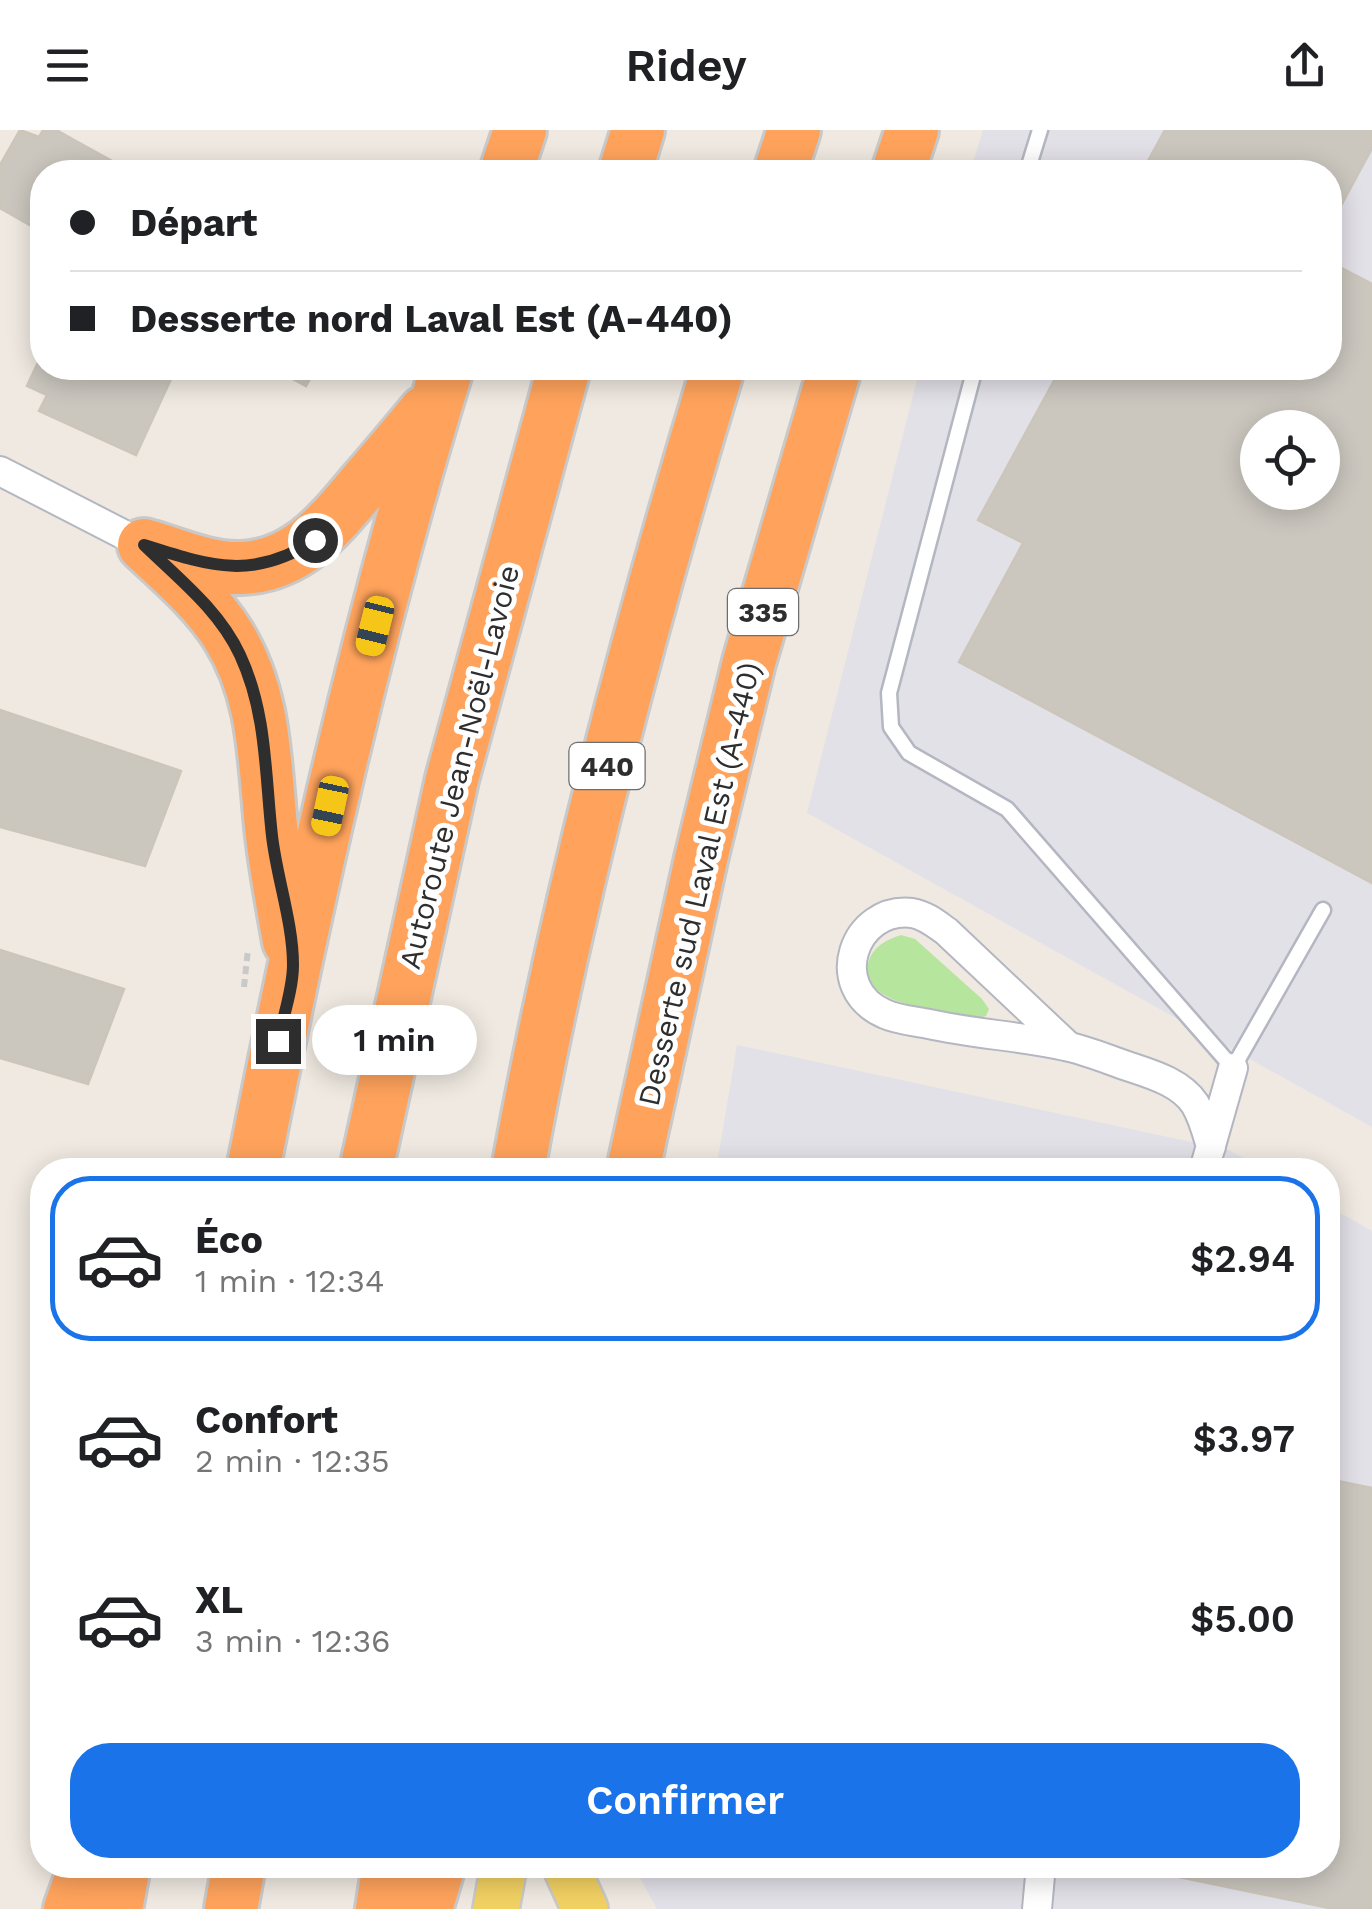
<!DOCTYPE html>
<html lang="fr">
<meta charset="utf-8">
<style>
body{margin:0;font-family:"Work Sans",sans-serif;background:#f6f6f6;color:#202124;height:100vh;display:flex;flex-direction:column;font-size:38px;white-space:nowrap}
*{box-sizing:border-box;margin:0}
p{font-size:32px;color:#757577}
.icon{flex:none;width:55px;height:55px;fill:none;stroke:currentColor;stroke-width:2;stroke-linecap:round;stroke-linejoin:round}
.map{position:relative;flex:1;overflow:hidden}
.sheet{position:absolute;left:30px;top:1028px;width:1310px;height:720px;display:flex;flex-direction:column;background:#fff;border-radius:40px;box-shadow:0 5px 25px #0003}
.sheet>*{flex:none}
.guide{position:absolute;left:30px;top:30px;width:1312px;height:220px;border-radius:40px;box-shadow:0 5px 25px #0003;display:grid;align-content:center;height:220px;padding:0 40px;background:#fff}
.fabs{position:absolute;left:1240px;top:280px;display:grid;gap:20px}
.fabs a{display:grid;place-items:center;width:100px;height:100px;border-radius:50%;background:#fff;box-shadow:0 5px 25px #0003;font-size:50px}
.end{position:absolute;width:45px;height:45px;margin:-22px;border:12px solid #2e2e2e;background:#fff;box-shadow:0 0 0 5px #fff}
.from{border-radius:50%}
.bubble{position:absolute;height:70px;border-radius:35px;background:#fff;box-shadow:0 5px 25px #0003;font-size:32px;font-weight:600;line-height:70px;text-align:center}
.car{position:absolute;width:30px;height:60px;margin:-30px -15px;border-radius:12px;box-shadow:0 0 8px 2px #0007;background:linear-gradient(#f5c518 24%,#345 0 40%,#f5c518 0 76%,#345 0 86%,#f5c518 0)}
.guide b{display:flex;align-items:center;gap:35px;height:95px;font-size:38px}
.guide b+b{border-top:2px solid #e0e0e0}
.guide i{width:25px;height:25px;background:#202124}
ul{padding:18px 0 0;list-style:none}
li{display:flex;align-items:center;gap:30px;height:165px;margin:0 20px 15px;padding:0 20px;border:5px solid transparent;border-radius:40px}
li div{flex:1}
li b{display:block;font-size:38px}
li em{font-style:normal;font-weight:600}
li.on{border-color:#1a73e8}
li>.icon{width:90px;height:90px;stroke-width:1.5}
.primary-button{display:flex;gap:20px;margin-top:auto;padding:20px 40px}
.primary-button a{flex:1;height:115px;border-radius:40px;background:#1a73e8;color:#fff;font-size:40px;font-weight:600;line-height:115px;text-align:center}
header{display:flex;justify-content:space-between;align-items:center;height:130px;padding:0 40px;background:#fff;font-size:45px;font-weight:600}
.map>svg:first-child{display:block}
.industrial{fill:#e3e1e8;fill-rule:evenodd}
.green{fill:#b6e59e}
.building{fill:#cbc7bf;stroke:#cbc5ba;stroke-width:2.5;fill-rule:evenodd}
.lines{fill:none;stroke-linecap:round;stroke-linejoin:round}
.lane-casing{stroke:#b4b7c1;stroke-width:19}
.street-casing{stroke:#b4b7c1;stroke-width:32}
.primary-casing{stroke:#c9c9c9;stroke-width:50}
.highway-casing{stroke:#c9c9c9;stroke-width:58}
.path{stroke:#c9c9c9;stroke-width:6;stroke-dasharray:8 5;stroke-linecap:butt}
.lane{stroke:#fff;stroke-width:14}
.street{stroke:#fff;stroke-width:28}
.primary{stroke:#f2d163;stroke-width:45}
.highway{stroke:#ffa35c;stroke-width:52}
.route{stroke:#2e2e2e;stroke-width:12}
.labels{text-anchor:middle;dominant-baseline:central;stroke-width:10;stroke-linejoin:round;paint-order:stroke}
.shield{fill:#fff;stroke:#6d6d6d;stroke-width:2.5}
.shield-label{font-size:28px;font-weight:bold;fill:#2e2e2e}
.street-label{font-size:30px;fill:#2e2e2e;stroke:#fff}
</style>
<header><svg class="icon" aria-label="menu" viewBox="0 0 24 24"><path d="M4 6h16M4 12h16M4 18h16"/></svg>Ridey<svg class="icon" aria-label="share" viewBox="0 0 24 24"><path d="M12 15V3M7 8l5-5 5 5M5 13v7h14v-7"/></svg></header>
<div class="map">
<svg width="1372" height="1779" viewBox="0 0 1372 1779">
<rect width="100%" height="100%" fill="#efe9e1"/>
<!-- industrial -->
<path class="industrial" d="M983,0H1372V997L807,683L920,238H1330V42H970ZM1258,298H1322V362H1258Z
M737,915L1229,1020L1264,1040H716Z
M1328,1076L1372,1101V1779H657L633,1735H1328Z"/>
<!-- green -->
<path class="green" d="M901,805L915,809L982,869L989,879L986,886L978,888C949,882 860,877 868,835C871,818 885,810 901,805Z"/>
<!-- building -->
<path class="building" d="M20,0L39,7L43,0H56L132,42H42V102L0,78V35Z
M1165,0H1372V18L1330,96V42H1142Z
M1330,132L1372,154V753L959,532L1023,413L978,390L1061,238H1330ZM1258,298H1322V362H1258Z
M42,224V238H176L136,325L39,281L47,265L27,256Z
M272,238H316L306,256Z
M0,580L181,641L145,736L0,697Z
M0,820L124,859L88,954L0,928Z
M1328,1349L1372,1358V1779H1334L1121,1735H1328Z"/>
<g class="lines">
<defs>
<path id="lane" d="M1027,42L1040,0
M975,238L889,563L891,597L909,623L1007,679L1233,938L1323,780"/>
<path id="street" d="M0,341L144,415
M1068,916L946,801C936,794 925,785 912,783C854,776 825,858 885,884C898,890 915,891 929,894C974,904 1020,906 1065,916C1086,920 1109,930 1130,937C1154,945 1181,953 1195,974C1203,987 1207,1003 1211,1017
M1204,1040L1233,938
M1037,1779L1041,1735"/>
<path id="primary" d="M565,1735L585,1779
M496,1779L504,1735"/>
<path id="highway" d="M506,42L520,0
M625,42L638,0
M780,42L794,0
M898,42L912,0
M144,415C174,443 206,470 228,505C267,567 264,636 272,705C276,741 283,776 289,811
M151,417C180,426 210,439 241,438C299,436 331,393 365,353C385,330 405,306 425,282
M253,1040C306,770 366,501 447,238
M366,1040L452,649L564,238
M518,1040C567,769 638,501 718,238
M633,1040L701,729L749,532L835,238
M70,1779L86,1735
M116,1779L124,1735
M231,1779L239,1735
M382,1779L389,1735
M426,1779L439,1735"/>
</defs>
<!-- lane casing -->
<use href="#lane" class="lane-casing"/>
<!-- street casing -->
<use href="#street" class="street-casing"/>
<!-- primary casing -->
<use href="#primary" class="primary-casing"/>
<!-- highway casing -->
<use href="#highway" class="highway-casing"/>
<!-- path -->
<path class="path" d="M244,857L248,819"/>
<!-- lane -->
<use href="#lane" class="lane"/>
<!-- street -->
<use href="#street" class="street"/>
<!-- primary -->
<use href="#primary" class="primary"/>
<!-- highway -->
<use href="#highway" class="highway"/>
</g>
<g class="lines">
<!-- route -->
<path class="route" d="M278,911C283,887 293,859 293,835C293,793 277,749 272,706C265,644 267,583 240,525C219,480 179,449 144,415C210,436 253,451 315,410"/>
</g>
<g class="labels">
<!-- shield labels -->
<g class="shield">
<rect x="728" y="459" width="70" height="46" rx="8"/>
<rect x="569.5" y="613" width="75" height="46" rx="8"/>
</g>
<g class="shield-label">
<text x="763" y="482">335</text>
<text x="607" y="636">440</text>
</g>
<!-- street labels -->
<g class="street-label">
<text transform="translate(459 637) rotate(-76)">Autoroute Jean-Noël-Lavoie</text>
<text transform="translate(699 754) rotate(-77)">Desserte sud Laval Est (A-440)</text>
</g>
</g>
</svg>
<div class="fabs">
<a><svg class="icon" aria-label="locate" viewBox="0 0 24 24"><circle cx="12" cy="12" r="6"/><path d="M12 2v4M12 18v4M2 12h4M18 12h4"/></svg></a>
</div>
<i class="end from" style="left:315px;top:410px"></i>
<i class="end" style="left:278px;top:911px"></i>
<div class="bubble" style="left:312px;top:875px;width:165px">1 min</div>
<i class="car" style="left:375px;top:496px;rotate:194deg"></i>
<i class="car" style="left:330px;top:676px;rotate:192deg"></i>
<div class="guide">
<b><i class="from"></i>Départ</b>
<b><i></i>Desserte nord Laval Est (A-440)</b>
</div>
<section class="sheet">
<ul>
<li class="on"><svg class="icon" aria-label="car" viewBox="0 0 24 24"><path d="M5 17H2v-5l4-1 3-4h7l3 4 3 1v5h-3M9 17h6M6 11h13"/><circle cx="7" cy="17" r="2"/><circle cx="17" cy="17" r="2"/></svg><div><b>Éco</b><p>1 min · 12:34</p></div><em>$2.94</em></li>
<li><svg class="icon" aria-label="car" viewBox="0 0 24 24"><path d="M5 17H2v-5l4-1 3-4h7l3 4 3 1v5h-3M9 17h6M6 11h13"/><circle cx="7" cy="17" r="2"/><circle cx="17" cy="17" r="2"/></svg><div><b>Confort</b><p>2 min · 12:35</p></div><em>$3.97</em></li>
<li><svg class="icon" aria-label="car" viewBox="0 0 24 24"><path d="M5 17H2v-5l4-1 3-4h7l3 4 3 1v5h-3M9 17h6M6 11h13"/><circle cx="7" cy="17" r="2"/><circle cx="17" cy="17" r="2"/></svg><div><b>XL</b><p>3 min · 12:36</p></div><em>$5.00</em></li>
</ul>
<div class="primary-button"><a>Confirmer</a></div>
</section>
</div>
